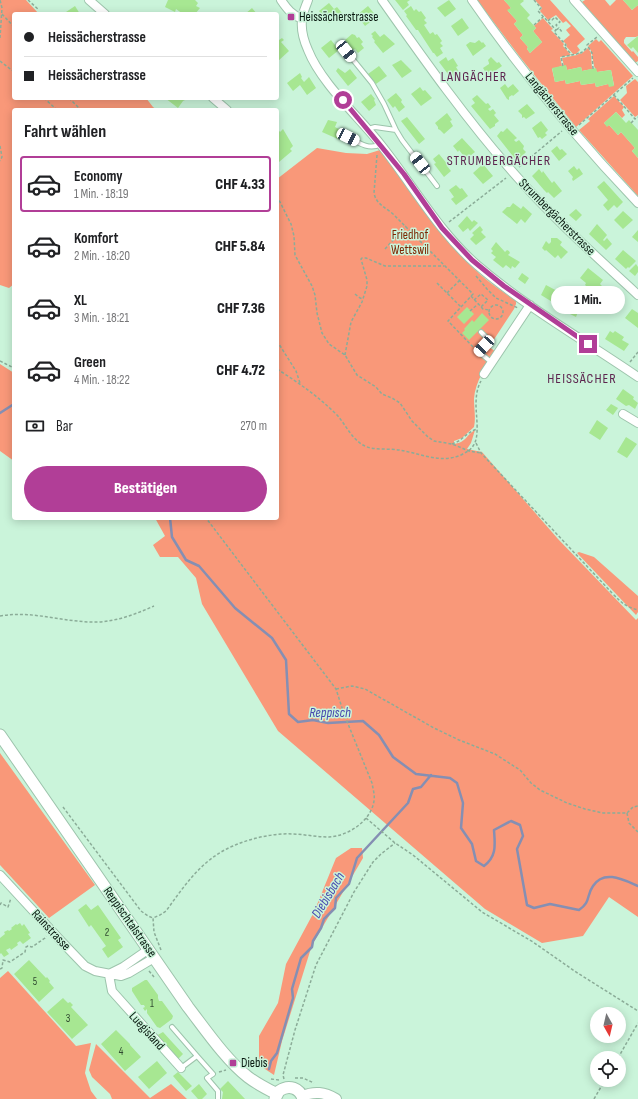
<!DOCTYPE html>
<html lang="de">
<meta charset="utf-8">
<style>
body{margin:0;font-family:"Sofia Sans Condensed",sans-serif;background:#f6f6f6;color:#202124;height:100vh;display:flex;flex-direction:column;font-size:15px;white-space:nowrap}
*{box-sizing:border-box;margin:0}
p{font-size:13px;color:#757577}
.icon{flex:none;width:22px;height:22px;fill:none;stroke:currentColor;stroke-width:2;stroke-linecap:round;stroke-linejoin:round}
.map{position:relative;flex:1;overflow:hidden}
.drawer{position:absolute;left:12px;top:108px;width:267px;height:412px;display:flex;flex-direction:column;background:#fff;border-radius:4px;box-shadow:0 2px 10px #0003}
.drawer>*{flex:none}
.guide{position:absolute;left:12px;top:12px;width:267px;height:88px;border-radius:4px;box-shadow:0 2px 10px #0003;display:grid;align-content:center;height:88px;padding:0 12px;background:#fff}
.needle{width:26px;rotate:172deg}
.buttons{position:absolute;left:590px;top:1007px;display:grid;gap:8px}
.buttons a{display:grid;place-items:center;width:36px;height:36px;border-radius:50%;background:#fff;box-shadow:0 2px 10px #0003;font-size:20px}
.end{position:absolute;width:18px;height:18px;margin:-9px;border:5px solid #b13e97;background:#fff;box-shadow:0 0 0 2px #fff}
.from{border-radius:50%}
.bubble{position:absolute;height:28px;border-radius:14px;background:#fff;box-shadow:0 2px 10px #0003;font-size:13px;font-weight:800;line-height:28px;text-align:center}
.car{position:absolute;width:12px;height:24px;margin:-12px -6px;border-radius:5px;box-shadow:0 0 3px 1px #0007;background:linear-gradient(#fff 24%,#345 0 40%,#fff 0 76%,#345 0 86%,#fff 0)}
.guide b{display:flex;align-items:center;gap:14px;height:38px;font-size:15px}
.guide b+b{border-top:1px solid #e0e0e0}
.guide i{width:10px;height:10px;background:#202124}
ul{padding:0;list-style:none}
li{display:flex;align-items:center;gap:12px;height:56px;margin:0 8px 6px;padding:0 4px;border:2px solid transparent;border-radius:4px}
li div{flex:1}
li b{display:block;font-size:15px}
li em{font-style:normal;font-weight:800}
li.on{border-color:#b13e97}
li>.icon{width:36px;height:36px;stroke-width:1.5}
h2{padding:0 12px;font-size:18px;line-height:48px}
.pay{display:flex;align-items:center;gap:10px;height:44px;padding:0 12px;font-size:15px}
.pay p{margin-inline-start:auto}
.primary-button{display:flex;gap:8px;margin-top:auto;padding:8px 12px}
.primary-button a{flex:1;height:46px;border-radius:24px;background:#b13e97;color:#fff;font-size:16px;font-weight:800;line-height:46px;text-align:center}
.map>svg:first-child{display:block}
.green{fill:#f99879}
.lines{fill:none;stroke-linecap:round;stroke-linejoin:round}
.stream{stroke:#858fb3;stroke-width:2.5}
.building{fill:#a7e792}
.service-casing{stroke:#9dc4ac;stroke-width:6}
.minor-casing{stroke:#9dc4ac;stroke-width:10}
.tertiary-casing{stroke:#9dc4ac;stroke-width:12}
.secondary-casing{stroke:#9dc4ac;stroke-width:13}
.path{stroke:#8bac98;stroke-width:1.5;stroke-dasharray:3 2;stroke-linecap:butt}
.service{stroke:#fff;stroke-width:4}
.minor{stroke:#fff;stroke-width:8}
.tertiary{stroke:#fff;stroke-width:10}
.secondary{stroke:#fff;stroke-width:11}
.route{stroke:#b13e97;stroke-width:5}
.poi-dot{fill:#b13e97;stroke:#caf4da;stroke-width:1.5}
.labels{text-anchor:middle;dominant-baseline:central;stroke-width:3;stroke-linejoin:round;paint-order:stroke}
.number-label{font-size:11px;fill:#304b30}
.poi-label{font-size:13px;fill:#08170f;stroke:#caf4da;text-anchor:start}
.street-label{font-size:13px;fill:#08170f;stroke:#caf4da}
.park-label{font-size:13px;fill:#7d2603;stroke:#caf4da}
.neighbourhood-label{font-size:14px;letter-spacing:1px;fill:#5d254f;stroke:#caf4da}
.water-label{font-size:14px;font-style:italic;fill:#4747ae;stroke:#caf4da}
</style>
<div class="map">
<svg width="638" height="1099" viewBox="0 0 638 1099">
<rect width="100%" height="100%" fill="#caf4da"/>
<!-- green -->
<path class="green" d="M0,0H26L39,14H14V98H146L153,107L157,110H14V284L9,288L0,285Z
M477,0H504L511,8L508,11L517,21L514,24L523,35L520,38L528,47L527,49L530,53L542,42L533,31L536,28L534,26L543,18L553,29L551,30L564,44L563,46L571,55L560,57L562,66L552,69L555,82L565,80L566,84L580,81L581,85L595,83L596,87L608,84L614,85L611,70L597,72C591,64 595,54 588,46L596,39L599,42L601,40L633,76L576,127L520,57Z
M535,0H550L585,39L577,46L580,50L576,54H573L566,46L567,45L563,41L570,35L566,30L571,26L566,21L563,23L556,15L548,20L540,11L542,8Z
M585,0H605L610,6L616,0H623L632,10L638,5V36L636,37H626L624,40V43L632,52L633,51L638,57V61L635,63L582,2Z
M588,48L591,53L592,69L582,71L581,67L567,70L566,66H564L562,58L577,55L580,53L581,54Z
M635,79L638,82V115L635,117L620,100L627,93L626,86Z
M614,96L624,107L622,110L625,115L622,118L616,112L604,123L607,126L609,125L618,135L621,132L635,148L632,151L638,158V196L579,130L590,121L588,119Z
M317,148L346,153L367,154L380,150C410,188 436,230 470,265C484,279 500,290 516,301V304L514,309L489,347L495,351C486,366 475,382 474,399C474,408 476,418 474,427L462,438L454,441V444C467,442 466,435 475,430L471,443L467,449L482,452L558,539L636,620L638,618V917L609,897L583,936L542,943L485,909L278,731L202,604L196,578L178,557H160L153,545L165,536L155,518H277V179Z
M0,364L14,373V461L0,451Z
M579,552L594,557L638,596V612L636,615L577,553Z
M0,753L95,885L49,918L0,865Z
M351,848H362L363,858L312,945L282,1041L274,1075L259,1065V1036L278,1003L286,964L314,912L336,858Z
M8,971L76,1046L91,1043L85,1073L91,1091L97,1099H0V978Z
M96,1044L150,1098L171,1084L187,1099H112L110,1094L92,1077L89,1070Z"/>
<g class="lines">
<!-- stream -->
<path class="stream" d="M0,413L14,404
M170,518L172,537L186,560L199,566L235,608L272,638L286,660L289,714L298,722L313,720L328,723L363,721L379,735L393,757L416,774L450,778L457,783L463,803L461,828L472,844L476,861L484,866C497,856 495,845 494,830L511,821L520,825L523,836L517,849L527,905L534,908L550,904L579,910C591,902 586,896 593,886C604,869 624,880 638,886
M269,1069L271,1061L277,1053L293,998L292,989L301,958L312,947L313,941L321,928L324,919L335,908L336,898L349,884L357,858L408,803L413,789L421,787L431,775"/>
</g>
<!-- building -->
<path class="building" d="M168,0H195L198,3L196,6L200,8L195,14H183L176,9L175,12L165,7Z
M395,0H410L407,2L409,5L403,10Z
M449,0L456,9L445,17L437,8Z
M504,0H523L524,1L520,4L530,15L527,18L536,28L533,31L542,42L530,53L527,49L528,47L520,38L523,35L514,24L517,21L507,10L511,8Z
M623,0H638V5L632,10Z
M329,3L334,9L337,7L342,13L329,23L319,11Z
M75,6L80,14H67L66,12Z
M368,6L377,17L365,26L357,15Z
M411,6L414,11L416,9L419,12L421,11L426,18L424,20L427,23L424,25L430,34L433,32L435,35L437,34L442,41L440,43L443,46L440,48L443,53L437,57L434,53H433L418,30H416L406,16L407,15L404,11Z
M252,8L257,14H245Z
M462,18L469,28L458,36L451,26Z
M375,31L380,37L384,34L395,44L383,53L374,42L375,41L372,37L373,36L371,34Z
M352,34L355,35L357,38L359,37L363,42L361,44L364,48L358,53L355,49L353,50L345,40Z
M638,36V53L633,47L631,49L627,45Z
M277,37L279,40L282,38L284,40L281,42L289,51L277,62Z
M331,40L339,50L329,58L321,48Z
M479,40L482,43L483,42L486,46L473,56L466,45L470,42L475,43Z
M446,57L448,61L453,58L458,66L456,67L459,72L451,78L439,62Z
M491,57L497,63L499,62L502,66L488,76L483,68L489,64V63L488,60Z
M401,60L412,71L402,78L392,65Z
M566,65L567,70L581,67L582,71L596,68L597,72L611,70L614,86L609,87L608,84L596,87L595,83L581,85L580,81L566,84L565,80L555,82L552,68Z
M379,66L387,76L376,84L368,74Z
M338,68L345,73L350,69L357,78L348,86L336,71Z
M300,73L302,77L301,78L304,82L309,77L316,88L307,95L300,85L293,91L287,83Z
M505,84L508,88L513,84L519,91L513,96L512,95L509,97V100L507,99L500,88Z
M420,87L423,91L425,90L432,98L421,106L411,94Z
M396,93L402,100L401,102L405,107L399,112L395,106L393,108L387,100Z
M371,94L375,99L374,100L376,105L369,111L361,102Z
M477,95L486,104L488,103L491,107L488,109L490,111L493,109L496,113L494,115L499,121L495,124V126L490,129L471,106L475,103L472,99Z
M165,98H187V99L183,101L178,108Z
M527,104L535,113L526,119L524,117L522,118V115L518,111Z
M616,112L626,123L629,120L638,130V158L632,151L635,148L621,132L618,135L609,125L607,127L604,123Z
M447,113L452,120L450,121L453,126L444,134L440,130L438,129V127L435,123Z
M407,117L425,139L419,144L401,121Z
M328,120L337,122L335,127L345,132L340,140L322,132Z
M541,121L548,130L545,133L547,135L542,139L540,137L538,138L532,128Z
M277,128L280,132L283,129L293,146L290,149L292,151L279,162L277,161Z
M507,128L517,138L514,140L516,142L519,140L524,146L523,149L526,152L521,157L516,160L497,136L501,131L503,132Z
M462,138L475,152L466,159L459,150L458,152L453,146Z
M557,146L560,150L562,149L567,154L559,161L551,151Z
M439,154L448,165L447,166L451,171L444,177L434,164L436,163L433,159Z
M483,164L493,176L483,184L473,173Z
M574,166L577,170L579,168L583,174L573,181L572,179L573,177L568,171Z
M539,169L542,173L543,171L552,183L554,181L562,191L554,198L548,192L547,193L544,190L532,176Z
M604,181L623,202L617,208L614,205L608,211L603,205L608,200L597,187Z
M456,185L460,189L462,188L468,196L456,205L451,199L454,197L449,190Z
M513,203L521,209L523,206L532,214L525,223L521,219L517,224L502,212L507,207H510Z
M576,209L582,215L576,221L569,215Z
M623,211L633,220L623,229L614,220Z
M467,216L472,222L474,220L478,223L470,231L468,228L463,232L458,226Z
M597,224L607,235L603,240L604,241L607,238L612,244L606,250L589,234Z
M480,226L483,230L481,232L486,237L476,245L470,239L474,235L472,233Z
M638,230V242L632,237Z
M551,238H557L562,242L560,245L568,252L561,259L558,255L555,258L546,250L545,251L542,248L546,241L549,244L551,242Z
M496,242L505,252L507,250L509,251L510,253L508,255L520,262L515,268L512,266L511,269L506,265L503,268L493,260L496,257L491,253L493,251L491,249Z
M623,250L636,261L629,268L628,267L626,269L615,259Z
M636,264L638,267V272L635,276L629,271Z
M588,268L603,280L600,284L605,289L599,296L585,285L586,283L580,278Z
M522,273L529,278L525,284L518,279Z
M546,285L572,299L570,305L579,309L576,317L566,312L567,309L554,304V303L541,295Z
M592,293L601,301L599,303L590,295Z
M467,307L474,314L464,324L457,317Z
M632,309L638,313V328L625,318Z
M482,313L489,320L469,340L462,333L465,330L464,329L472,320L474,322Z
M610,331L613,333L615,331L624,337L622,340L629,344L624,351L605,339Z
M623,389L634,397L633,399L638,403L635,409L629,405L626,406L616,399Z
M611,404L618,408L613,415L606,410Z
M597,420L608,428L600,440L589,433Z
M626,437L637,444L627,458L617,452Z
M86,904L91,910L98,905L121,938L118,940L123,947L108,958L102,949L106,946L91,925L89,927L78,910Z
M20,923L22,926L24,924L30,933L28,934L31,938L23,944L20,941L17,943L18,945L11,950L10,948L6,950L9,954L4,957L1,953L0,954V938L5,934L4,932L8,930L9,931L12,929L11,928L16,924L17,925Z
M29,960L46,978L47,977L50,981L49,982L54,988L39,1002L14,974Z
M145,980H147L158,995V998L159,1001H162L173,1016L172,1019L160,1028L157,1027L147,1013V1009L145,1011L143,1008L145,1007L144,1005H141L132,991V988Z
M63,998L68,1003L70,1002L73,1005L71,1007L88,1025L72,1039L47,1012Z
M116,1030L130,1044V1045L141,1057L125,1071L101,1044Z
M163,1032L183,1054L178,1059L156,1036Z
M157,1061L167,1073L149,1089L138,1077Z
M178,1072L192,1086L186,1091L173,1076Z
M228,1081L245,1099H222L223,1092L220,1089Z
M199,1084L207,1094L202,1099H198L191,1091Z"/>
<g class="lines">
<defs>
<path id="service" d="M346,51L372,83L384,104L396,130L375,127L368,129
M396,130L402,140L437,186
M348,137C357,142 370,151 380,144
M481,332L486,337C486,344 483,347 479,352L491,362
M172,1027L197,1056L181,1068
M197,1056L213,1074L207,1078L218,1091V1099"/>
<path id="minor" d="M89,0L105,14
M281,0C287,9 292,15 302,19
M308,0C306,6 302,14 302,20C301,29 304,41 308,50C321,83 358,116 381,145C413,185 438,231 477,265C526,307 584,340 638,377
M382,0C425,61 468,122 518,178C555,220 597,257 638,295
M472,0C521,71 578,140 638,203
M574,0L638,72
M213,98L227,110
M484,374L530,305
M623,414L638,423
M0,875L61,941L85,966L95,971L121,976L129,973L154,958
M109,974L123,967L149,949
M109,975L112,991L181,1068"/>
<path id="tertiary" d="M302,1096C315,1091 324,1092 336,1099"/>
<path id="secondary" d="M0,735L188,1007C205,1029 226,1060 248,1077C257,1084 267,1089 277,1094
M275,1099L279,1091C289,1084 300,1088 303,1099"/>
</defs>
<!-- service casing -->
<use href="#service" class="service-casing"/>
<!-- minor casing -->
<use href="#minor" class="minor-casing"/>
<!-- tertiary casing -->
<use href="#tertiary" class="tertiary-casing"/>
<!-- secondary casing -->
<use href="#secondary" class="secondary-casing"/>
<!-- path -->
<path class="path" d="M28,0L39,10
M534,0L541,8L538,11L556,30L554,32L566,45L564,46L572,55L577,54L580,52L581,53L588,47
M2,14L14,27
M548,21L550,19L552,20L555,17L560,22L556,25L559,28
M534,25L543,17
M556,30L559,28L562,32
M0,38L2,8L0,0
M0,61L14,72
M563,66L561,57L572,55
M593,69L592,53L587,45L597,37
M614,95L635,119L638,117
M44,98L57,110
M69,98L81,110
M631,123L635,119
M579,125L633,78
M0,146L2,157L0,161
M377,155L374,193C376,204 385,207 393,214L473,294L448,321L474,348
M519,167L562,131
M277,196L291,224L294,236L295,255L312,286L315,295L317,313L322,333L329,344L345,355L357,375L376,387L382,394L392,398L400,403L412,421L428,437L434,441L452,444L469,451L481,453
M449,222L506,178
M385,249L406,226
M476,276L487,289L496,298L518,308
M437,283L461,307
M447,293L459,281
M355,294L360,298L363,299
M471,296L483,309L489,310
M474,300L481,294L488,300L481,307
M489 312a7 7 0 1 1 14 0a7 7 0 1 1-14 0Z
M470,311L478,304
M277,341L296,371L300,383
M345,355L351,322L362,302L367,286V280L361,259L362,258H366L385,266H444
M0,361L14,368
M630,362L638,352
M277,369C299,383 319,397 337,415C346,425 351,438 363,445C373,451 387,448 399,450C419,453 440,464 461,455C466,452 470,451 473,446C480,437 476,416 476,405C476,396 477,388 481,381
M476,443L481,453L612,593C622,603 624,606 638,610
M452,444C462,441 467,432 477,429
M0,616C33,610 65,623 98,622C118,621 136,614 154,606
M336,689L352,686L365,689L434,728L459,740L495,754L520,770L531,783L540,790L567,803L585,809L603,813H627L633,807L638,806
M63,807L141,911L148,916L153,918
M627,813L629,823L638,832
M366,818L395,843L413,855L482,912L533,942L576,972L638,1011
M0,905L1,903L8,907L11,898
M161,950L154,932L153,918L160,915L166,911C185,885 202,859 233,846C249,839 266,835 283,834C299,833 314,837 329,837C348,836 371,821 374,801C375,795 373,789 372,783L344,714L336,689L206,518
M0,969L2,968L3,960L10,962L25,952L26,947L28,946L32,947L45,938L46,936
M149,971L154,977
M618,1058L638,1023
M219,1072L226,1070
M295,1078H303L314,1083
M271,1079L279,1080
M284,1079L283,1075L295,1030L316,965L354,892L373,862L381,854L395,843
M594,1099L605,1080"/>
<!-- service -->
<use href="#service" class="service"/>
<!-- minor -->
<use href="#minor" class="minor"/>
<!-- tertiary -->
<use href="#tertiary" class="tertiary"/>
<!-- secondary -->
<use href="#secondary" class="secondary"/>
</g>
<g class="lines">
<!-- route -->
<path class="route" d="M343,100L404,174L442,228L472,260L504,286L588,344"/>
</g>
<!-- markers -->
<g class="poi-dot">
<rect x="287" y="13" width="8" height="8" rx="2"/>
<rect x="229" y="1059" width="8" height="8" rx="2"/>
</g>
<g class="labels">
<!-- number labels -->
<g class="number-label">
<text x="107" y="932">2</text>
<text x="35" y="981">5</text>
<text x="152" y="1003">1</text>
<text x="68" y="1018">3</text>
<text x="121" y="1051">4</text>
</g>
<!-- poi labels -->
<g class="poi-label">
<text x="299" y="17">Heissächerstrasse</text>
<text x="241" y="1063">Diebis</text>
</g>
<!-- street labels -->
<g class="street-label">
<text transform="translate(552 104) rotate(51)">Langächerstrasse</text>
<text transform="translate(557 217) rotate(45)">Strumbergächerstrasse</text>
<text transform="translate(130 922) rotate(55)">Reppischtalstrasse</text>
<text transform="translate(51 930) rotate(47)">Rainstrasse</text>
<text transform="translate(147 1031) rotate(48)">Luegisland</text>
</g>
<!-- park labels -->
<g class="park-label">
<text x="410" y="235">Friedhof<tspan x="410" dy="15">Wettswil</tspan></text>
</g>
<!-- neighbourhood labels -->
<g class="neighbourhood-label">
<text x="474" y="76">LANGÄCHER</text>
<text x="499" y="160">STRUMBERGÄCHER</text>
<text x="582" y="378">HEISSÄCHER</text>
</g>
<!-- water labels -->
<g class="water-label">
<text x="330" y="712">Reppisch</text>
<text transform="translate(328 895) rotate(-59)">Diebisbach</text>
</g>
</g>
</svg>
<div class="buttons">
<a><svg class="needle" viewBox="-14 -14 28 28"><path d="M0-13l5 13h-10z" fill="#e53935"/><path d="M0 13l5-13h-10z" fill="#757577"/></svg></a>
<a><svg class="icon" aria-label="locate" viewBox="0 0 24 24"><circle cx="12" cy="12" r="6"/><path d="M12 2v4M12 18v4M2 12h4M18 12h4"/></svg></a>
</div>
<i class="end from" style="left:343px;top:100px"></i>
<i class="end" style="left:588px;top:344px"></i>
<div class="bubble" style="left:551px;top:286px;width:74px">1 Min.</div>
<i class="car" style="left:346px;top:51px;rotate:141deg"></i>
<i class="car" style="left:348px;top:137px;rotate:117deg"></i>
<i class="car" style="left:420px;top:163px;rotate:322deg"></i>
<i class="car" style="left:484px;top:346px;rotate:223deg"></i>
<div class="guide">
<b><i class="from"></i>Heissächerstrasse</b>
<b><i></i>Heissächerstrasse</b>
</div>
<section class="drawer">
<h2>Fahrt wählen</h2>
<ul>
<li class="on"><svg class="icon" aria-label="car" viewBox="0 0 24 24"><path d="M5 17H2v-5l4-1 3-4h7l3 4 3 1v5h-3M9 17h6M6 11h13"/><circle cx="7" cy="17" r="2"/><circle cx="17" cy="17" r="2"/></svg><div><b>Economy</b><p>1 Min. · 18:19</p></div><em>CHF 4.33</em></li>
<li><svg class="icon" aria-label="car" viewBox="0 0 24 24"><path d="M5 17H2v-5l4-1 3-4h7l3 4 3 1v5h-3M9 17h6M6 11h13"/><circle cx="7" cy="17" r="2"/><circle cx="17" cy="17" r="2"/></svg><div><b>Komfort</b><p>2 Min. · 18:20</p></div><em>CHF 5.84</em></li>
<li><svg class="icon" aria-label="car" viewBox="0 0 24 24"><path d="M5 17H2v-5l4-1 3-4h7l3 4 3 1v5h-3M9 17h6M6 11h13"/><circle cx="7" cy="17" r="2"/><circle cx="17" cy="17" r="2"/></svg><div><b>XL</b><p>3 Min. · 18:21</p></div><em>CHF 7.36</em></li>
<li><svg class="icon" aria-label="car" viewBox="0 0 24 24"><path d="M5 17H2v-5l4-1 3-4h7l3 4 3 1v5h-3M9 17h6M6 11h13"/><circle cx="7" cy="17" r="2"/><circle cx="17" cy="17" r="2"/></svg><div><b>Green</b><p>4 Min. · 18:22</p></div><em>CHF 4.72</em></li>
</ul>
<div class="pay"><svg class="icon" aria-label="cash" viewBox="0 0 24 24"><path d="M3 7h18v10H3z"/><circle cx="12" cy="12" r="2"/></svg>Bar<p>270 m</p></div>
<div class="primary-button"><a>Bestätigen</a></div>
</section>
</div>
